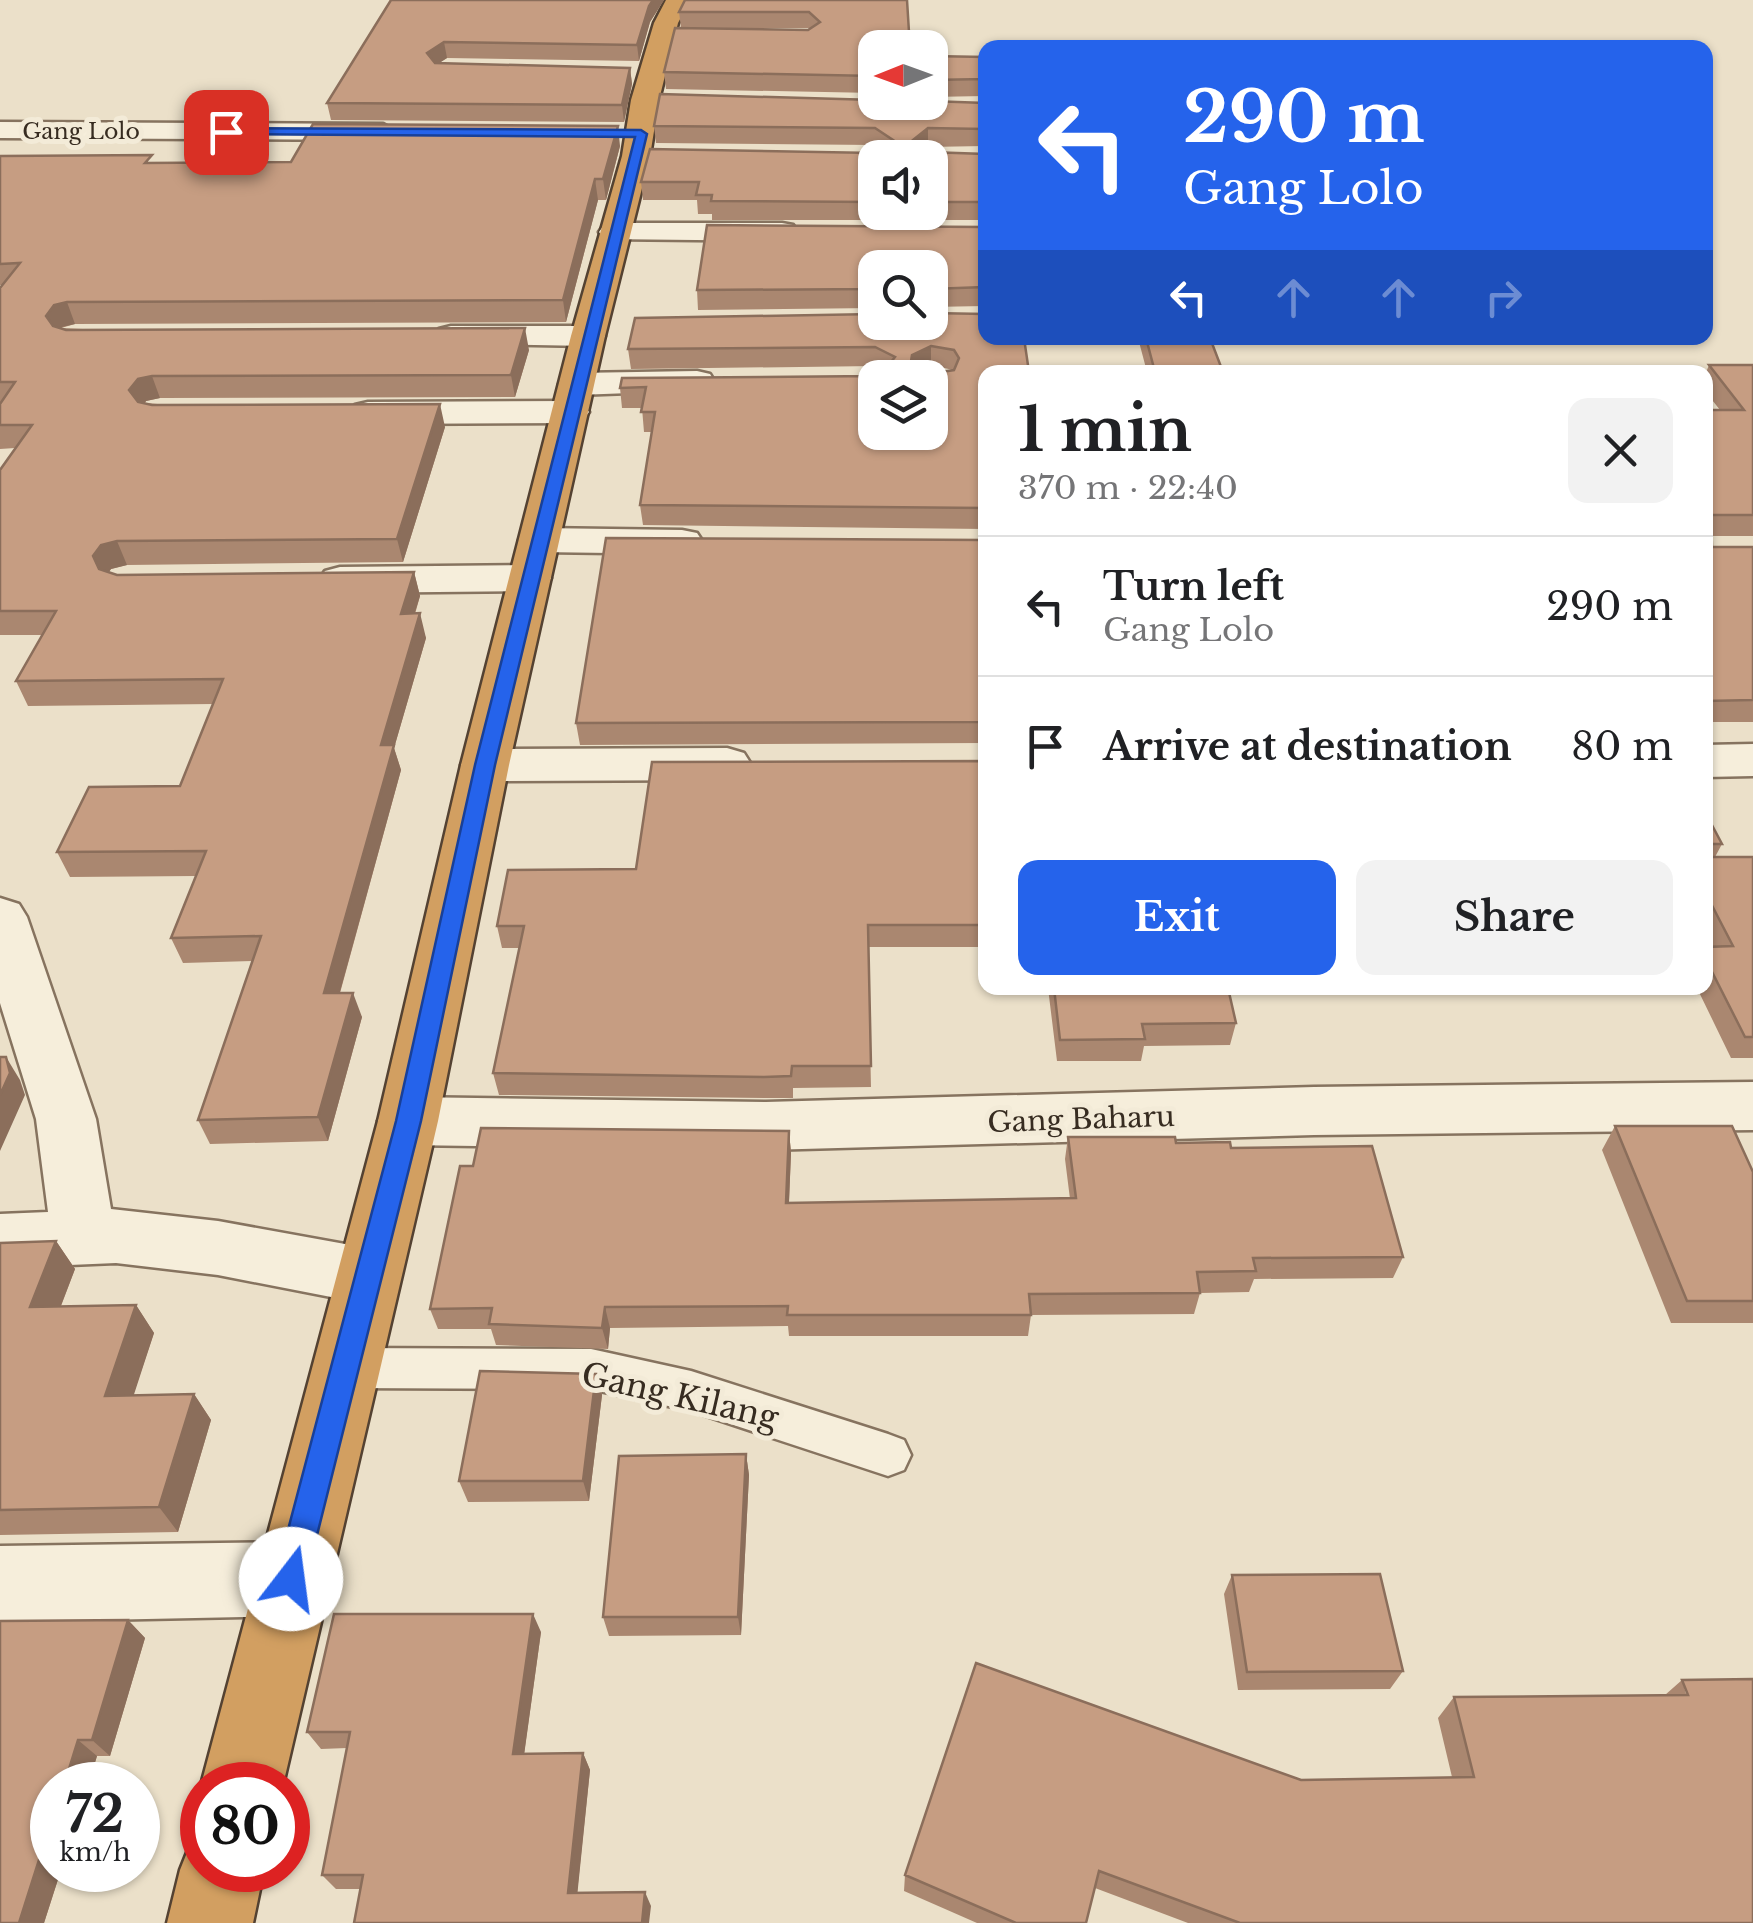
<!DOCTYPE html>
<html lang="en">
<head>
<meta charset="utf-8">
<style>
	body { margin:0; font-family:"Libre Baskerville",serif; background:#f2f2f2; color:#202124; height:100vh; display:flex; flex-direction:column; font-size:38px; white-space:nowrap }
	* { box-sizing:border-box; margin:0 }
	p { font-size:32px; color:#757577 }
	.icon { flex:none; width:55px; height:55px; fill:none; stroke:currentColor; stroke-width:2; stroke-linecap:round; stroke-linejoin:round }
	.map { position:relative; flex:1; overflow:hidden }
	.drawer { position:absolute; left:978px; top:365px; width:735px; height:630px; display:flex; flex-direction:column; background:#fff; border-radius:20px; box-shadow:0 2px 8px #0004 }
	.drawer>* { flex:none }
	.banner { position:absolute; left:978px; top:40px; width:735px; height:305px; border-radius:20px; box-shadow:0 2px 8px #0004; background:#2563eb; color:#fff; overflow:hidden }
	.needle { width:65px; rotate:269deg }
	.fabs { position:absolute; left:858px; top:30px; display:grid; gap:20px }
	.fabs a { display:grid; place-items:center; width:90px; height:90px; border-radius:20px; background:#fff; box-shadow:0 2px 8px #0004; font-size:50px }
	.speed { position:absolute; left:30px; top:1762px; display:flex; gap:20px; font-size:50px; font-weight:700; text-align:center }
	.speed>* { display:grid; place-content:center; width:130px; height:130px; border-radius:50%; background:#fff; box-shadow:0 2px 8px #0004; line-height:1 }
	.speed small { font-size:25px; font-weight:400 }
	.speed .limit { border:15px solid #d22; background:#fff; color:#111 }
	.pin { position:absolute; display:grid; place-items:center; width:85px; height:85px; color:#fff; margin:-42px; border-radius:20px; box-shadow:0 5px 15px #0006 }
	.me { position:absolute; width:110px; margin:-55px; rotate:15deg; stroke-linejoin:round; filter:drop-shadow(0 0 8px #0008) }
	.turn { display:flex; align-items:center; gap:35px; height:210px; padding:0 40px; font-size:45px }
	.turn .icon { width:130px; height:130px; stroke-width:2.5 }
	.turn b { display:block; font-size:70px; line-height:85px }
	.lanes { display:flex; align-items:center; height:95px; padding:0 40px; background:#0003; justify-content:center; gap:50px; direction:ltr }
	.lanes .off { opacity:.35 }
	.round { display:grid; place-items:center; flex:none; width:105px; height:105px; border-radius:20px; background:#f2f2f2 }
	.headline { display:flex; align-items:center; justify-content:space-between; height:170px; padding:0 40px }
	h1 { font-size:60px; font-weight:800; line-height:75px }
	.cta { display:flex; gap:20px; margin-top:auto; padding:20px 40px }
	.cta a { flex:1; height:115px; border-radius:20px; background:#2563eb; color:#fff; font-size:40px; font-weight:800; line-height:115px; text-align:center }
	.cta a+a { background:#f2f2f2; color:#202124 }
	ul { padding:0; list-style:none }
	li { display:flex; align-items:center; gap:30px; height:140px; padding:0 40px; border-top:2px solid #e0e0e0 }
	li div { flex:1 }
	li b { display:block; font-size:38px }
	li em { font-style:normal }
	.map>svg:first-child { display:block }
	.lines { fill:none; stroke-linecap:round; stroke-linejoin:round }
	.lane-casing { stroke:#86735f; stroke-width:5 }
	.street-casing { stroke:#86735f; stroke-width:5 }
	.highway-casing { stroke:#544232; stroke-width:5 }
	.lane { fill:#f6eedb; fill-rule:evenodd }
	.street { fill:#f6eedb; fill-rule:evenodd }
	.highway { fill:#d29f61; fill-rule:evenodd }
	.wall { fill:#aa8770; fill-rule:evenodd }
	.shaded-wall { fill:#8b6e5b }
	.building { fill:#c69d82; stroke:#8b6e5b; stroke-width:2.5; fill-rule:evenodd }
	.route { fill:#2563eb; stroke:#184099; stroke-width:2.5 }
	.labels { text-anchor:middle; stroke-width:10; stroke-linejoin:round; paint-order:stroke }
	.far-street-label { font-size:22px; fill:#372c21; stroke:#f3ebd8 }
	.street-label { font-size:28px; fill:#372c21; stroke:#f3ebd8 }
	.near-street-label { font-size:32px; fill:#372c21; stroke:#f3ebd8 }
</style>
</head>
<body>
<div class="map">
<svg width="1753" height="1923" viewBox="0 0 1753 1923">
	<rect width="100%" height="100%" fill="#ebe0c9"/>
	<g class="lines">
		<defs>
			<path id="lane" d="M 347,1348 L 591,1349 L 691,1371 L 888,1434 L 904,1440 L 911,1455 L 904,1470 L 888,1476 L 691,1411 L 591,1389 L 347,1388 L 332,1382 L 325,1368 L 332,1354 Z"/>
			<path id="street" d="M 0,122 L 383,124 L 397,132 L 383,140 L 0,138 Z
				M 615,223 L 782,223 L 793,225 L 798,232 L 793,239 L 782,241 L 604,239 L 599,232 L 604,225 Z
				M 451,326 L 588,326 L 600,329 L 605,336 L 600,343 L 588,346 L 439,343 L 434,336 L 439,329 Z
				M 697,371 L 710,374 L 715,382 L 710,390 L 577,395 L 564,392 L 559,384 L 564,376 L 577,373 Z
				M 570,401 L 583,404 L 589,412 L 583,420 L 570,423 L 368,424 L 355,421 L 349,413 L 355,405 L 368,402 Z
				M 540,528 L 682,530 L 697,533 L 703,542 L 697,551 L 682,554 L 540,552 L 525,549 L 519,540 L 525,531 Z
				M 530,565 L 545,569 L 551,578 L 545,587 L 530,591 L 340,593 L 325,589 L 319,580 L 325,571 L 340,567 Z
				M 1753,744 L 1753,776 L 1705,777 L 1705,745 Z
				M 727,748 L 744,753 L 751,764 L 744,775 L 727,780 L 485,781 L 468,776 L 461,765 L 468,754 L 485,749 Z
				M 0,898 L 19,904 L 27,917 L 96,1119 L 111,1209 L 218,1221 L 367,1248 L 390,1256 L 400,1276 L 390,1296 L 367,1304 L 218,1275 L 116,1263 L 0,1268 L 0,1214 L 48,1212 L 36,1119 L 0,1003 Z
				M 1753,1082 L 1753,1130 L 1314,1135 L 766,1150 L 408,1145 L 387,1138 L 378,1121 L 387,1104 L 408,1097 L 766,1102 L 1314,1087 Z
				M 291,1542 L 318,1553 L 329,1579 L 318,1605 L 291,1616 L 0,1622 L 0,1546 Z"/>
			<path id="highway" d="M 666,0 L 690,0 L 678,23 L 659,100 L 650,156 L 605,336 L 509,765 L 438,1121 L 283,1785 L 202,1785 L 202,1788 L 201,1785 L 378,1121 L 461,765 L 571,336 L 622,156 L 631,100 L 654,23 Z
				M 202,1836 L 202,1870 L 264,1870 L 253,1923 L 167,1923 L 180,1870 L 192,1840 Z"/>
		</defs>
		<use href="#lane" class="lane-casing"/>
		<use href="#street" class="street-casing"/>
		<use href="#highway" class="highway-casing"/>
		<use href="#lane" class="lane"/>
		<use href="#street" class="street"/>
		<use href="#highway" class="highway"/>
	</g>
	<path class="wall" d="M 391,0 L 664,0 L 650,22 L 639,61 L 447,58 L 439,63 L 630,68 L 632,84 L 624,122 L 331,120 L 327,103 Z
		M 907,0 L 875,48 L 875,93 L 666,89 L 664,72 L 681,28 L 679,12 ZM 699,28 L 809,28 L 810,29 L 808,30 Z
		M 930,56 L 985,57 L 985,96 L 930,97 Z
		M 985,103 L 985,146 L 927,147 L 928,152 L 985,154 L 985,220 L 712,220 L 712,214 L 698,214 L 697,200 L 643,200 L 641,182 L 875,153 L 878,147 L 875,145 L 656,143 L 654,126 ZM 875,158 L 930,158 L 930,212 L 875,212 Z
		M 620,146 L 606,200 L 598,200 L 566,322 L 75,324 L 61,328 L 529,350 L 515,397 L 160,398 L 146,401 L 145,403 L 445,427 L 403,562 L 127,565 L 111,569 L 109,572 L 117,575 L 414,572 L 420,596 L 415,614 L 426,638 L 394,748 L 401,770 L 340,993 L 362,1017 L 328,1141 L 210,1144 L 198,1120 L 252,961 L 183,963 L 171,938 L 196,876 L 70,877 L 57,852 L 180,786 L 213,704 L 28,706 L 16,681 L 42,635 L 0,635 L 0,470 L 15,448 L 0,449 L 0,288 L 3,285 L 0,285 L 0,156 L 154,163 L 291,162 Z
		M 985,227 L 985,306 L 930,307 L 930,268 L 875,268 L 875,308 L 698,310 L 697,290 Z
		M 930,322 L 985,372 L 985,529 L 643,525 L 640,505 L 652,432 L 644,432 L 642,408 L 622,408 L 620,388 L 875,376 L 877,368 L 875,366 L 631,369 L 628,349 ZM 931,365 L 953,370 L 928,374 L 927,367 Z
		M 1138,338 L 1210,338 L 1223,372 L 1147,372 Z
		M 1709,365 L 1753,365 L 1753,536 L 1712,536 L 1712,547 L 1753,547 L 1753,722 L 1705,722 L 1705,410 L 1720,410 L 1705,391 L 1705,375 Z
		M 985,540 L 985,743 L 580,745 L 576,723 Z
		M 985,761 L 985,947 L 868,947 L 871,1087 L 793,1088 L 793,1098 L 766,1098 L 499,1095 L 493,1073 L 519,948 L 502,948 L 497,926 L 636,869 Z
		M 1705,812 L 1722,844 L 1715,857 L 1753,857 L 1753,1058 L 1731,1058 L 1697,988 L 1705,988 L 1705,947 L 1710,947 L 1705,937 Z
		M 1048,988 L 1228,988 L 1236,1023 L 1230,1045 L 1144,1046 L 1141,1061 L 1057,1061 Z
		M 1615,1126 L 1753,1172 L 1753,1323 L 1671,1323 L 1602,1150 Z
		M 789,1131 L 791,1153 L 789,1203 L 1070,1199 L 1065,1159 L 1068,1137 L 1176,1143 L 1231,1148 L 1403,1257 L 1393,1278 L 1254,1279 L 1249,1292 L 1200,1293 L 1194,1314 L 1031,1315 L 1028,1336 L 789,1336 L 788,1326 L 610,1328 L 608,1349 L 496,1345 L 491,1329 L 438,1329 L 430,1309 L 473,1166 Z
		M 56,1241 L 75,1269 L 61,1306 L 136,1305 L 154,1333 L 133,1395 L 194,1394 L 211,1420 L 178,1532 L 0,1535 L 0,1243 Z
		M 596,1374 L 602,1395 L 589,1501 L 468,1502 L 459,1481 Z
		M 746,1454 L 749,1475 L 741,1635 L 609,1636 L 603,1617 Z
		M 1232,1575 L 1403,1671 L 1390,1689 L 1238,1690 L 1224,1594 Z
		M 128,1620 L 145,1638 L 110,1756 L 97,1756 L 88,1785 L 52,1785 L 52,1870 L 61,1870 L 44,1923 L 0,1923 L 0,1621 Z
		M 541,1632 L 524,1754 L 583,1753 L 590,1770 L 577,1893 L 651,1906 L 361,1889 L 336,1889 L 322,1875 L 347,1748 L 321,1749 L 307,1732 Z
		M 1682,1680 L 1753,1923 L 1188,1923 L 1095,1888 L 1086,1923 L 977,1923 L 904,1891 L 905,1875 L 1301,1780 L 1452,1777 L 1438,1718 L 1454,1697 L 1665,1695 Z"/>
	<path class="shaded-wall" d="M 653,0 L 664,0 L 650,22 L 639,61 L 637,45 L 649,6 Z
		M 444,42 L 447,58 L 430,69 L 427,53 Z
		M 630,68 L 632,84 L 624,122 L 622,105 Z
		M 618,126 L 620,146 L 606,200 L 603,179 Z
		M 928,128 L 928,146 L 912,157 L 913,140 Z
		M 595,179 L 598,200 L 566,322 L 563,300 Z
		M 67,302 L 75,324 L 62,327 L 54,338 L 46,316 L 54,305 Z
		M 525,328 L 529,350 L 515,397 L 511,375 Z
		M 931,346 L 931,365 L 912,375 L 912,355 Z
		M 152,376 L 160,398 L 146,401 L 137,413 L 129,390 L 138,379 Z
		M 440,404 L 445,427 L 403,562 L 397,539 Z
		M 117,541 L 127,565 L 111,569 L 103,580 L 93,556 L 101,545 Z
		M 414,572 L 420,596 L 407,638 L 401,614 Z
		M 420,613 L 426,638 L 394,748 L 401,770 L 333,1017 L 324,993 L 381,745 Z
		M 353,993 L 362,1017 L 328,1141 L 318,1117 Z
		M 6,1057 L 20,1080 L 25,1095 L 0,1151 L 0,1095 Z
		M 789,1131 L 791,1153 L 788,1224 L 786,1203 Z
		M 56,1241 L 75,1269 L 50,1334 L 30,1307 Z
		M 136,1305 L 154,1333 L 125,1422 L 105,1396 Z
		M 605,1307 L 610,1328 L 608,1349 L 602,1328 Z
		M 596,1374 L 602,1395 L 589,1501 L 583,1481 Z
		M 194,1394 L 211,1420 L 178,1532 L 159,1507 Z
		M 746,1454 L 749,1475 L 741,1635 L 738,1617 Z
		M 533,1614 L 541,1632 L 522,1770 L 513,1754 Z
		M 128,1620 L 145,1638 L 110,1756 L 92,1740 Z
		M 78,1740 L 97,1756 L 88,1785 L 64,1785 Z
		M 583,1753 L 590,1770 L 576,1907 L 568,1893 Z
		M 52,1819 L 52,1870 L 61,1870 L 44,1923 L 19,1923 Z
		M 645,1892 L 651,1906 L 649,1923 L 642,1923 Z"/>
	<path class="building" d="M 391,0 L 653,0 L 649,6 L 637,45 L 444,42 L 427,53 L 435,63 L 630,68 L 622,105 L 327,103 Z
		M 685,0 L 907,0 L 910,48 L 875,48 L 875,76 L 664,72 L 675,28 L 808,30 L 820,22 L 809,12 L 679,12 Z
		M 930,56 L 985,57 L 985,79 L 930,80 Z
		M 660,94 L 875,100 L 875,102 L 930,102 L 930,101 L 985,103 L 985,129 L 928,128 L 913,140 L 916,144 L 927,144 L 928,152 L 985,154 L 985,202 L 930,202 L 930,158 L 875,158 L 875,202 L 711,201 L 712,195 L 696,195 L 699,182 L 641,182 L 650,149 L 875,153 L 879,144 L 889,144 L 893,140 L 875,128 L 654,126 Z
		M 313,124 L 618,126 L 603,179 L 595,179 L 563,300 L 67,302 L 54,305 L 46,316 L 53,326 L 66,330 L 525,328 L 511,375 L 152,376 L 138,379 L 129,390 L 138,402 L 152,405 L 440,404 L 397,539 L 117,541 L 101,545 L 93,556 L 99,569 L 117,575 L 414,572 L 401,614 L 420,613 L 381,745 L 394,745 L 324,993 L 353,993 L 318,1117 L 198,1120 L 261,936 L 171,938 L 206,851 L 57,852 L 89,787 L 180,786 L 223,679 L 16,681 L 56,611 L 0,611 L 0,470 L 32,425 L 0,425 L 0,404 L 15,382 L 0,382 L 0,288 L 20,263 L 0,264 L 0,156 L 152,155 L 145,163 L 291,162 Z
		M 707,225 L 985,227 L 985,287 L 930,289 L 930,268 L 875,268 L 875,289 L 697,290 Z
		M 930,313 L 985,314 L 985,338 L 1024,338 L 1029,372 L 985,372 L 985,508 L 640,505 L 655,412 L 641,412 L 646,387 L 620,388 L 622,378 L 875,376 L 879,362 L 891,362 L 895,357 L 875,347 L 628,349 L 635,318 L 875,314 L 875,322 L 930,322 ZM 931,346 L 954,350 L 959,358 L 954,370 L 928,374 L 927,362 L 911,361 L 912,355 ZM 875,378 L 930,378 L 930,432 L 875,432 Z
		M 1146,338 L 1210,338 L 1223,372 L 1155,372 Z
		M 1709,365 L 1753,365 L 1753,515 L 1711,515 L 1712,547 L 1753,547 L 1753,700 L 1705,701 L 1705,410 L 1744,410 Z
		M 606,538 L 985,540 L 985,722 L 576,723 Z
		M 985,761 L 985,925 L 868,925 L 871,1066 L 792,1066 L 791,1076 L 764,1077 L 493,1073 L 524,926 L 497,926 L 508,870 L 636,869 L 652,762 Z
		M 1705,812 L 1722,844 L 1705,844 Z
		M 1705,857 L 1753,857 L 1753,1037 L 1745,1037 L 1705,958 L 1705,947 L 1733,946 L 1705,892 Z
		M 1054,988 L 1228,988 L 1236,1023 L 1142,1024 L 1145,1039 L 1060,1040 Z
		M 0,1057 L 6,1057 L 10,1073 L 0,1095 Z
		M 1615,1126 L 1732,1126 L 1753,1172 L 1753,1301 L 1687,1301 Z
		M 481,1128 L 789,1131 L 786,1203 L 1076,1198 L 1068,1137 L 1175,1137 L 1176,1143 L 1230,1142 L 1231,1148 L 1372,1146 L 1403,1257 L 1253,1258 L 1256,1271 L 1197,1272 L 1200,1293 L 1029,1294 L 1031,1315 L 787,1315 L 788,1306 L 605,1307 L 602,1328 L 489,1324 L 492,1308 L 430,1309 L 460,1166 L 473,1166 Z
		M 56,1241 L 30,1307 L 136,1305 L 105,1396 L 194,1394 L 159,1507 L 0,1510 L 0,1243 Z
		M 480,1371 L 596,1374 L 583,1481 L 459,1481 Z
		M 746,1454 L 738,1617 L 603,1617 L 619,1456 Z
		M 1380,1574 L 1403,1671 L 1247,1672 L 1232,1575 Z
		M 334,1614 L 533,1614 L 513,1754 L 583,1753 L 568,1893 L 645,1892 L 642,1923 L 354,1923 L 363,1875 L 322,1875 L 350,1732 L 307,1732 Z
		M 128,1620 L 92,1740 L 78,1740 L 64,1785 L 52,1785 L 52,1819 L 19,1923 L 0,1923 L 0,1621 Z
		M 976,1663 L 1301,1780 L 1474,1777 L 1454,1697 L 1688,1695 L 1682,1680 L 1753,1679 L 1753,1923 L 1240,1923 L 1099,1871 L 1086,1923 L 1016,1923 L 905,1875 Z"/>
	<path class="route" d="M 226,128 L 641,130 L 647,134 L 495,765 L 421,1121 L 306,1579 L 302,1590 L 291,1594 L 280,1590 L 275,1579 L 396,1121 L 475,765 L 635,137 L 222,134 Z"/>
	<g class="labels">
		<g class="far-street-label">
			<text x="81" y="139">Gang Lolo</text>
		</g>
		<g class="street-label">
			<text transform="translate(1081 1119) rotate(-2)" y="10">Gang Baharu</text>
		</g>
		<g class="near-street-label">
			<text transform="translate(680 1396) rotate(13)" y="11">Gang Kilang</text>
		</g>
	</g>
</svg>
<div class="fabs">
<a><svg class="needle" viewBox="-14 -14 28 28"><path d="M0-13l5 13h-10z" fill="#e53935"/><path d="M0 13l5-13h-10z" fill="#757577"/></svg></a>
<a><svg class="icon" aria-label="sound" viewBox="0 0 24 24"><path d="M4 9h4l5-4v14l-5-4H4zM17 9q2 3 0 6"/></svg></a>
<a><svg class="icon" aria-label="search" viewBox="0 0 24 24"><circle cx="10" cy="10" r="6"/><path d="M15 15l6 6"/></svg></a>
<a><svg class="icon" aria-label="layers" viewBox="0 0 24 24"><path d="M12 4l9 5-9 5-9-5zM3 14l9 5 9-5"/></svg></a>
</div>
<div class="speed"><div>72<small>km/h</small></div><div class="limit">80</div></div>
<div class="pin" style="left:226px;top:132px;background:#d93025"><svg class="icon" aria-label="arrive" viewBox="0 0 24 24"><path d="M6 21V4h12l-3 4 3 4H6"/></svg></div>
<svg class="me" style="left:291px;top:1579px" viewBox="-20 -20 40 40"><circle r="19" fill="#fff"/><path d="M0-13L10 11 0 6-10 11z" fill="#2563eb"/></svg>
<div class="banner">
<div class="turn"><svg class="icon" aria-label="left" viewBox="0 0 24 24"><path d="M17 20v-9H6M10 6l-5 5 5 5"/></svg><div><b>290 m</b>Gang Lolo</div></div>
<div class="lanes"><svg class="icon" aria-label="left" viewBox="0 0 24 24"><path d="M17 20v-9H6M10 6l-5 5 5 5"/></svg><svg class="icon off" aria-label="ahead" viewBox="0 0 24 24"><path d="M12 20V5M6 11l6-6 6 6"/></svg><svg class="icon off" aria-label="ahead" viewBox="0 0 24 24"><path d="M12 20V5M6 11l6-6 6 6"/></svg><svg class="icon off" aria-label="right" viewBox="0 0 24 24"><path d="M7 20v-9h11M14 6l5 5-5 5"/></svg></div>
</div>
<section class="drawer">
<div class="headline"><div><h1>1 min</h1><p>370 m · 22:40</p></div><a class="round"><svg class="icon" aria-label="close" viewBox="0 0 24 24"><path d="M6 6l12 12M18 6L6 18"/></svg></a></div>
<ul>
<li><svg class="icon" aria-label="left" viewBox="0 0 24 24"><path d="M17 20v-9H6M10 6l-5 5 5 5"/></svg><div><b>Turn left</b><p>Gang Lolo</p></div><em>290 m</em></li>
<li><svg class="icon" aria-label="arrive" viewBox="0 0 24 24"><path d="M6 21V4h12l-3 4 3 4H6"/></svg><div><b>Arrive at destination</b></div><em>80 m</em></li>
</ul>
<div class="cta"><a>Exit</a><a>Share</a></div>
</section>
</div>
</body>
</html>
